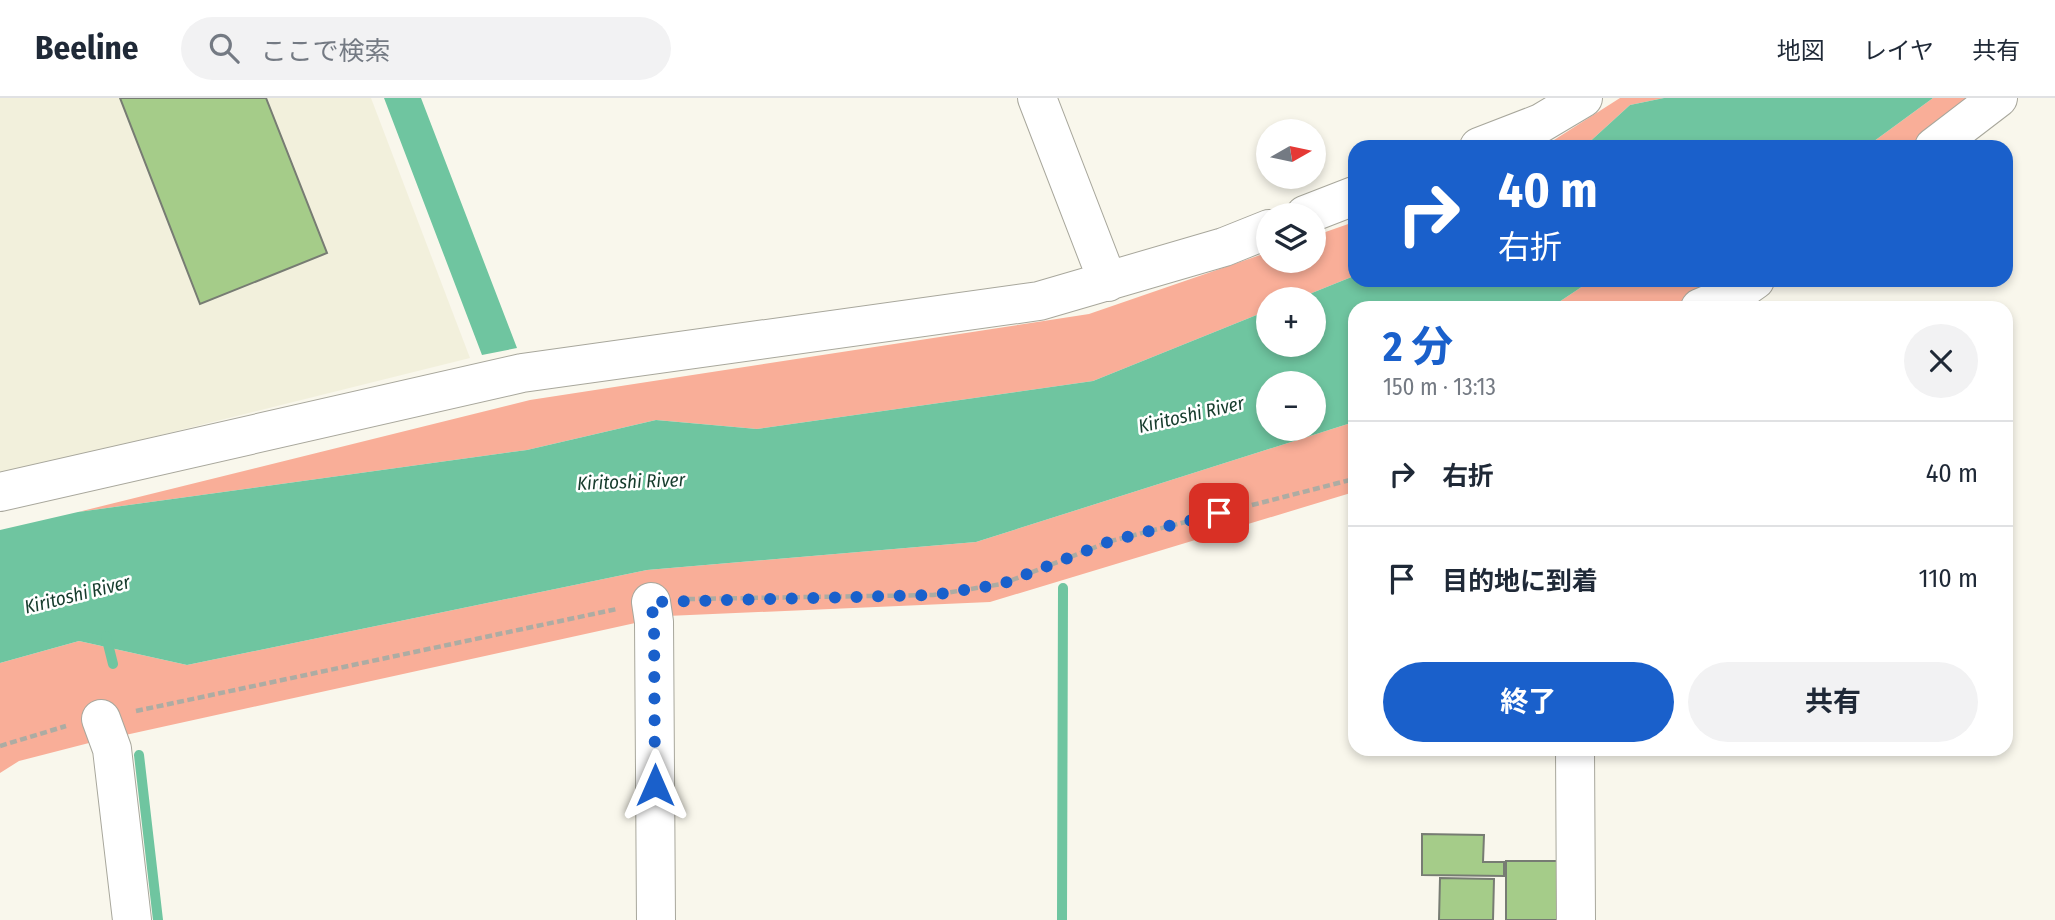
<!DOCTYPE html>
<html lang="ja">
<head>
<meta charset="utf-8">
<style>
	body { margin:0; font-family:"Fira Sans Condensed","Noto Sans JP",sans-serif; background:#f2f2f3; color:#1f2937; height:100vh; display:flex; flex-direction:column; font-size:26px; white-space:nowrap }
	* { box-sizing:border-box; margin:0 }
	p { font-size:23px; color:#747a83 }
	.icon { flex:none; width:38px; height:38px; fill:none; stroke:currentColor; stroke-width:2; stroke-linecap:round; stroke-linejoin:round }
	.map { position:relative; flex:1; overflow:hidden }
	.sheet { position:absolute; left:1348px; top:203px; width:665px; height:455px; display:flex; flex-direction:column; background:#fff; border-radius:21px; box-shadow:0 4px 10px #0003 }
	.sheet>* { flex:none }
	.hud { position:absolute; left:1348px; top:42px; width:665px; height:147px; border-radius:21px; box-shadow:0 4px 10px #0003; background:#1a60cb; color:#fff; overflow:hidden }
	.needle { width:46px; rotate:81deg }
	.controls { position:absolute; left:1256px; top:21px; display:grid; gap:14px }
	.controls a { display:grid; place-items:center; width:70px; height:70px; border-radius:50%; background:#fff; box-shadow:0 4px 10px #0003; font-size:35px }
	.pin { position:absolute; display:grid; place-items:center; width:60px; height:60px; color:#fff; margin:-30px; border-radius:14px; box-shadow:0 4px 10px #0006 }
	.me { position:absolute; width:77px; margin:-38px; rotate:0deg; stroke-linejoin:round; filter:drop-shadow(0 0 5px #0008) }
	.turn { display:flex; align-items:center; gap:24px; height:147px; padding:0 35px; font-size:32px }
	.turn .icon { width:91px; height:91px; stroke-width:2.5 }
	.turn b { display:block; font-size:49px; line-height:60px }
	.round { display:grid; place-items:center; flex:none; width:74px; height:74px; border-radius:37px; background:#f2f2f3 }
	.summary { display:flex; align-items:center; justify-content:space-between; height:119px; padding:0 35px }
	h1 { font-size:42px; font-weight:700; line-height:52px; color:#1a60cb }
	.cta { display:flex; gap:14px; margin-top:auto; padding:14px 35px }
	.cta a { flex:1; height:80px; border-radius:42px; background:#1a60cb; color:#fff; font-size:28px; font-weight:700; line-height:80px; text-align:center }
	.cta a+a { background:#f2f2f3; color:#1f2937 }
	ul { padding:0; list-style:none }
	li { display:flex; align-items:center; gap:21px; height:105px; padding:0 35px; border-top:2px solid #e0e1e3 }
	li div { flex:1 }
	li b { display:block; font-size:26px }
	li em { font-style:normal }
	header { display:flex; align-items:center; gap:42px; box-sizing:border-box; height:98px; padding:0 35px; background:#fff; border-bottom:2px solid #e0e1e3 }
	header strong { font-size:33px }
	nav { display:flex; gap:38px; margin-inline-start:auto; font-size:24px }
	.search { width:490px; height:63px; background:#f2f2f3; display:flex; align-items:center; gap:18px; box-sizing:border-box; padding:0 24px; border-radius:38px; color:#747a83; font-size:26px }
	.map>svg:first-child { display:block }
	.built { fill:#f2f0dc }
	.green { fill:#f9ae98 }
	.water { fill:#6fc5a0; fill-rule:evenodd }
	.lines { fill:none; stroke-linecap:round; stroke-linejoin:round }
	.stream { stroke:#6fc5a0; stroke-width:10 }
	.building { fill:#a5cc89; stroke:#777c73; stroke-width:2 }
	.minor-casing { stroke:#a8a79c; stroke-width:40 }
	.path { stroke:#adaca3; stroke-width:4.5; stroke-dasharray:7 3.5; stroke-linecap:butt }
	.minor { stroke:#fff; stroke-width:38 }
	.route { stroke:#1a60cb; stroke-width:12; stroke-dasharray:0 21.6 }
	.labels { text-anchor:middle; stroke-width:5; stroke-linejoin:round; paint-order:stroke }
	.water-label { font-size:19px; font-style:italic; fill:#163c2d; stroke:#fff }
</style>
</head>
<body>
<header>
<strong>Beeline</strong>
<div class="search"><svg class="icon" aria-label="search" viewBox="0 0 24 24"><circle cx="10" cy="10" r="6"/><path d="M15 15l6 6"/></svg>ここで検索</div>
<nav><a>地図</a><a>レイヤ</a><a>共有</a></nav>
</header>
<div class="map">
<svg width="2055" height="822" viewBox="0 0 2055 822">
	<rect width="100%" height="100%" fill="#f9f7ec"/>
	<path class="built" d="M 0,0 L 371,0 L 470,260 L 0,377 Z"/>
	<path class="green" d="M 1620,0 L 1664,0 L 1630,7 L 1584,49 L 1543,49 Z
		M 1933,0 L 1971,0 L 1907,49 L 1866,49 Z
		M 1354,124 L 1354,178 L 1297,201 L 1269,201 L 1269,212 L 1093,283 L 757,331 L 656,322 L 527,352 L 78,414 L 530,302 L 1089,216 L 1269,154 L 1269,163 L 1314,163 L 1314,138 Z
		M 1592,182 L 1733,182 L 1666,210 L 1550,210 Z
		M 1354,324 L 1354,394 L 990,504 L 667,518 L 89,645 L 19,663 L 0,675 L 0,565 L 79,543 L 187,567 L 647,472 L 976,444 Z"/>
	<path class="water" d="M 384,0 L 421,0 L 517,250 L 482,257 Z
		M 1664,0 L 1933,0 L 1866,49 L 1584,49 L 1630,7 Z
		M 1354,178 L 1354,182 L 1592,182 L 1550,210 L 1354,210 L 1354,324 L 976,444 L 647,472 L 187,567 L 79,543 L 0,565 L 0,432 L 78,414 L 527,352 L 656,322 L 757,331 L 1093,283 L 1269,212 L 1269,247 L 1314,247 L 1314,201 L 1297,201 ZM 1269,285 L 1314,285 L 1314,331 L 1269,331 Z"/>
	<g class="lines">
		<path class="stream" d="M 106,538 L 113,566
			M 139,657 L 158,822
			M 1062,822 L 1063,490"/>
	</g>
	<path class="building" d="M 120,0 L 266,0 L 327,155 L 200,206 Z
		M 1422,736 L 1484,737 L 1483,764 L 1504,764 L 1504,778 L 1422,777 Z
		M 1506,763 L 1558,763 L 1558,822 L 1506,822 Z
		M 1440,780 L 1494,781 L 1493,822 L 1439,822 Z"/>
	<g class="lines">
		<defs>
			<path id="minor" d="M 1037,0 L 1108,184
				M 1479,49 L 1541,25 L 1583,0
				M 1934,49 L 1998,0
				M 1305,117 L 1354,98
				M 1700,210 L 1738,194 L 1755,182
				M 0,394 L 522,275 L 1039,203 L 1224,149 L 1269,131
				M 651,504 L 654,524 L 656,822
				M 101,621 L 112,651 L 132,822
				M 1575,651 L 1576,822"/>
		</defs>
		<use href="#minor" class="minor-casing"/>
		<path class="path" d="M 688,501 L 933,497 L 1002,486 L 1111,443 L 1354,381
			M 136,613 L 617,511
			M 0,648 L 66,628"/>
		<use href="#minor" class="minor"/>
	</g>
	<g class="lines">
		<path class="route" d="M 655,687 L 654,524 L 651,504 L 933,497 L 1002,486 L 1111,443 L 1219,415"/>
	</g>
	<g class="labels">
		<g class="water-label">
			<text transform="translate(1191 316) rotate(-13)" y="7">Kiritoshi River</text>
			<text transform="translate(631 383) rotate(-2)" y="7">Kiritoshi River</text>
			<text transform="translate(77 496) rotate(-14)" y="7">Kiritoshi River</text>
		</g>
	</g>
</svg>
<div class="controls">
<a><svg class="needle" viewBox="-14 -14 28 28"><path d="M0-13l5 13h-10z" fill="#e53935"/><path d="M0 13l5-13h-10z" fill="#747a83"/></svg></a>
<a><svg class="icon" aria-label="layers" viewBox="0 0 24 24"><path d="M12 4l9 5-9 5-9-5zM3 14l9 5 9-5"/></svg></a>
<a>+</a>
<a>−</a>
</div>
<div class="pin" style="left:1219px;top:415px;background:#d93025"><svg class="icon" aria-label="arrive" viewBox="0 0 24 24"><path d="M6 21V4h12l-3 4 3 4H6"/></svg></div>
<svg class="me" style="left:655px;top:687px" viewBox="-20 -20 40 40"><path d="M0-17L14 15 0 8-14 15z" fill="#1a60cb" stroke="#fff" stroke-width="4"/></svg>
<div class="hud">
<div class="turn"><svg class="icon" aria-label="right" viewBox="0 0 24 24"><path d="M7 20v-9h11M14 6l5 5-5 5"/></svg><div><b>40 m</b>右折</div></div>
</div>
<section class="sheet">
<div class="summary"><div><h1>2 分</h1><p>150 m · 13:13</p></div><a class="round"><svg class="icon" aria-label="close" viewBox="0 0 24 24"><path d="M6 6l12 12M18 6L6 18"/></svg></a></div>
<ul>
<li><svg class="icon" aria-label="right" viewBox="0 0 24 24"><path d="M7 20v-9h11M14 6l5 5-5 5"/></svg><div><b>右折</b></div><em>40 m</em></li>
<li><svg class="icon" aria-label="arrive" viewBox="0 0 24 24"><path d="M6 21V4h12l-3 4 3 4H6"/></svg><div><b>目的地に到着</b></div><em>110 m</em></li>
</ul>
<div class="cta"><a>終了</a><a>共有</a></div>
</section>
</div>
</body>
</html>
